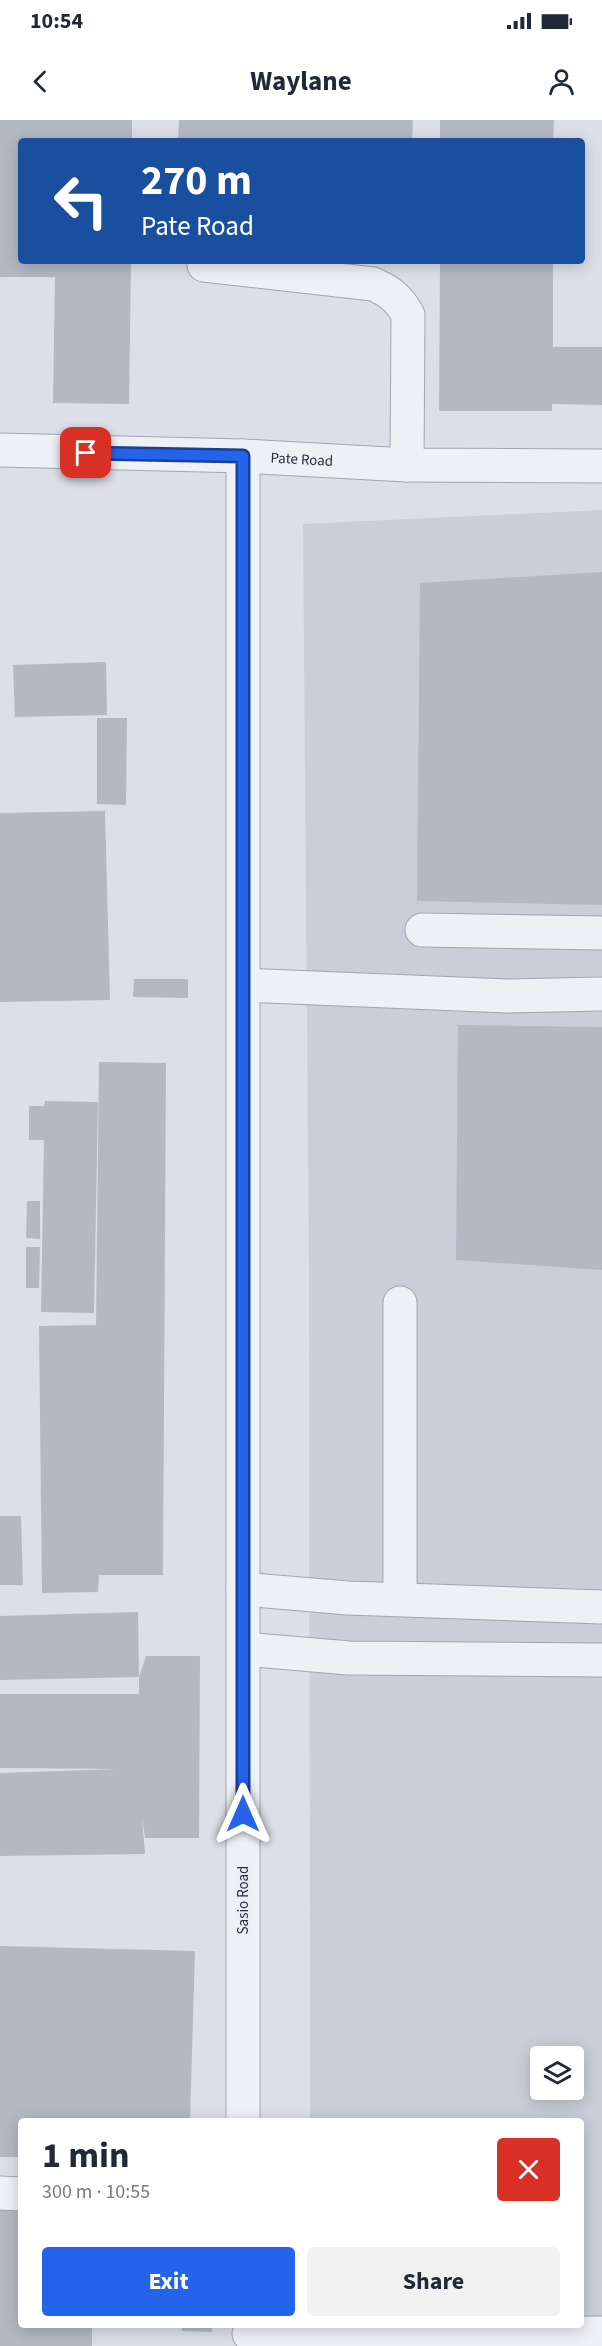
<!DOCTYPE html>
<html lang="en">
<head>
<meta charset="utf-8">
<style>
	body { margin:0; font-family:"Source Sans 3",sans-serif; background:#f2f2f3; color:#1f2937; height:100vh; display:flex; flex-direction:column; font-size:22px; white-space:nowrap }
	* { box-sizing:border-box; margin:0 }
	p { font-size:20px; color:#747a83 }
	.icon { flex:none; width:33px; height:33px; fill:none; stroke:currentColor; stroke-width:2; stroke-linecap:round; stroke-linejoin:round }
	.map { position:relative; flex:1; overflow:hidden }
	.drawer { position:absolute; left:18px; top:1998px; width:566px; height:210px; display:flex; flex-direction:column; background:#fff; border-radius:6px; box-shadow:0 3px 15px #0003 }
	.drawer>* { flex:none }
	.hud { position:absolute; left:18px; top:18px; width:567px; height:126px; border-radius:6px; box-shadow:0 3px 15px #0003; background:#1a4fa0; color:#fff; overflow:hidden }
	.buttons { position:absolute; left:530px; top:1926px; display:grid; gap:12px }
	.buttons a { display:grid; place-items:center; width:54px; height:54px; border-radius:6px; background:#fff; box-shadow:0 3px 15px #0003; font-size:30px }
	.pin { position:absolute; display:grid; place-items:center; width:51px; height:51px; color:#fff; margin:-26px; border-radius:12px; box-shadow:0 3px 9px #0006 }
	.me { position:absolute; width:66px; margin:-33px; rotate:0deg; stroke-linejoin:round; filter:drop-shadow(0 0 4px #0008) }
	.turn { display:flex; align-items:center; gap:21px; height:126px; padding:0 24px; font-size:27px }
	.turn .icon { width:78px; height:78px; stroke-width:2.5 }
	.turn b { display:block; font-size:42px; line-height:51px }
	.round { display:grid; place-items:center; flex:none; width:63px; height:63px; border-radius:6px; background:#f2f2f3 }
	.summary { display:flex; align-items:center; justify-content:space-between; height:102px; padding:0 24px }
	h1 { font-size:36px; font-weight:700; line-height:45px }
	.button { display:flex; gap:12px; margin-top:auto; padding:12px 24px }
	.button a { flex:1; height:69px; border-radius:6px; background:#2563eb; color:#fff; font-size:24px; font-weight:700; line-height:69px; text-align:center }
	.button a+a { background:#f2f2f3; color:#1f2937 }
	.status { display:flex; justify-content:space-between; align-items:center; height:42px; padding:0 30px; background:#fff; direction:ltr }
	.status svg { height:16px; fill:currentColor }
	header { display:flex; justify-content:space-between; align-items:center; height:78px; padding:0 24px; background:#fff; font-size:27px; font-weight:700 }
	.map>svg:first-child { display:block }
	.built { fill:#caced9; fill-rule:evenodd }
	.building { fill:#b3b8c3 }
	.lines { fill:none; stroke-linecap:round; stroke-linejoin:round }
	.minor-casing { stroke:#a1a6b1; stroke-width:35 }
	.minor { stroke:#eef0f5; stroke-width:33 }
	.route-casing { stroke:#184099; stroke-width:15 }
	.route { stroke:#2563eb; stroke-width:10 }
	.labels { text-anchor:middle; stroke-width:4.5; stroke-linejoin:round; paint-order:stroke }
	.street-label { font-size:15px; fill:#252c3d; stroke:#ebeef4 }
</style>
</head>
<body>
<div class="status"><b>10:54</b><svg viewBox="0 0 49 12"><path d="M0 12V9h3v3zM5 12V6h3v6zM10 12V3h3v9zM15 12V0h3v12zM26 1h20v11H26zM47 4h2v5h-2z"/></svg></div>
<header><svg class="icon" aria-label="back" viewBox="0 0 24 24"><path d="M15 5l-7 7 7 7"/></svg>Waylane<svg class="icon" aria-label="person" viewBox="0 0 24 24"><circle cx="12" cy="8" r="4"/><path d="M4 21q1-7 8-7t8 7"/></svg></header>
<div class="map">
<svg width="602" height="2226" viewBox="0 0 602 2226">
	<rect width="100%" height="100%" fill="#dcdfe7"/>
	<path class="built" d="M 602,390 L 602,2226 L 580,2205 L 580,2001 L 310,2001 L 309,1147 L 303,404 ZM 540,1936 L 573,1936 L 573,1970 L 540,1970 Z"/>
	<path class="building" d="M 0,0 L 132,0 L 132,21 L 21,21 L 21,141 L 131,141 L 129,284 L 53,283 L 55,157 L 0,157 Z
		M 179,0 L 413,0 L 412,21 L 178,21 Z
		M 440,0 L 554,0 L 553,21 L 440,21 Z
		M 440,141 L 553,141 L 553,227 L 602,227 L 602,285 L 552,284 L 552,291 L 439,291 Z
		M 602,452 L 602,785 L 417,781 L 420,463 Z
		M 106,542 L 107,595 L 15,597 L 13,545 Z
		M 97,598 L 127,598 L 126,685 L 97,684 Z
		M 105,691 L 110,880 L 0,882 L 0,693 Z
		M 134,859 L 188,859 L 188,878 L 133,877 Z
		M 458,905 L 602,907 L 602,1150 L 456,1140 Z
		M 99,942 L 166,943 L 163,1455 L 99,1455 L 98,1472 L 42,1473 L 39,1206 L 96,1205 Z
		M 45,981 L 98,982 L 94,1193 L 41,1192 L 44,1020 L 29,1020 L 29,986 L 44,986 Z
		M 27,1081 L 40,1081 L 40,1119 L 26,1118 Z
		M 26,1127 L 40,1127 L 39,1168 L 26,1168 Z
		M 0,1396 L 21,1396 L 23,1465 L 0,1465 Z
		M 138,1492 L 139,1557 L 0,1560 L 0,1496 Z
		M 146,1536 L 200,1536 L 199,1718 L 145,1718 L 142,1696 L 145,1734 L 0,1736 L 0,1653 L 117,1649 L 0,1648 L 0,1574 L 139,1574 L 139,1557 Z
		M 0,1826 L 195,1831 L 190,2001 L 21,2001 L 21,2037 L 0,2037 Z
		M 0,2077 L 21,2077 L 21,2205 L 92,2205 L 92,2226 L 0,2226 Z
		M 182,2205 L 212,2205 L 212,2212 L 182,2211 Z"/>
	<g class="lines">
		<defs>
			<g id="minor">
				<path d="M 204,145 L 373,164 C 389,171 399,178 408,195 L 407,345"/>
				<path id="s1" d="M 0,330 L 243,336 L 407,345 L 602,346"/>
				<path d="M 243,336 L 243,2001"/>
				<path d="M 422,810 L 602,813"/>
				<path d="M 244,865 L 507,876 L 602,874"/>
				<path d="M 243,1469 L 348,1478 L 602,1487"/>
				<path d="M 400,1479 L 400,1183"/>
				<path d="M 244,1529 L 349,1538 L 602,1540"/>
				<path d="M 0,2073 L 21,2074"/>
				<path d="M 249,2214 L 602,2213"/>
			</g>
		</defs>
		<use href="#minor" class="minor-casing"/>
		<use href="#minor" class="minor"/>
	</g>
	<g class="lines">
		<defs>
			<path id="route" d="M 86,333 L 243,336 L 243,1694"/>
		</defs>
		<use href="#route" class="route-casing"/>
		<use href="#route" class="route"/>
	</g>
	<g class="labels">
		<g class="street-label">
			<text dy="5" stroke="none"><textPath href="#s1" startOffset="302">Pate Road</textPath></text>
			<text transform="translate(243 1780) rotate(-90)" y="5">Sasio Road</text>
		</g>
	</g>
</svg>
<div class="buttons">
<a><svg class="icon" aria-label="layers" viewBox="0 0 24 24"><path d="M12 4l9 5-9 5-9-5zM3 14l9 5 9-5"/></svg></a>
</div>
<div class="pin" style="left:86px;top:333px;background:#d93025"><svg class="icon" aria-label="arrive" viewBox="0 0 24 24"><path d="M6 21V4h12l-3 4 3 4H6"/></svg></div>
<svg class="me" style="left:243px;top:1694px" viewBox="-20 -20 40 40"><path d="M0-17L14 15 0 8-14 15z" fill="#2563eb" stroke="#fff" stroke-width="4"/></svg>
<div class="hud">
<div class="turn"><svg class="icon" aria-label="left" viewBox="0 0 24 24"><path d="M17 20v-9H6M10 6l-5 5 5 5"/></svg><div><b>270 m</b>Pate Road</div></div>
</div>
<section class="drawer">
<div class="summary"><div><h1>1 min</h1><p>300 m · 10:55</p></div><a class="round" style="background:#d93025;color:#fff"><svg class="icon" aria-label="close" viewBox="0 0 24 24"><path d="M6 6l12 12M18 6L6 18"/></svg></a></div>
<div class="button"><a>Exit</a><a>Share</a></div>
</section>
</div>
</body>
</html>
